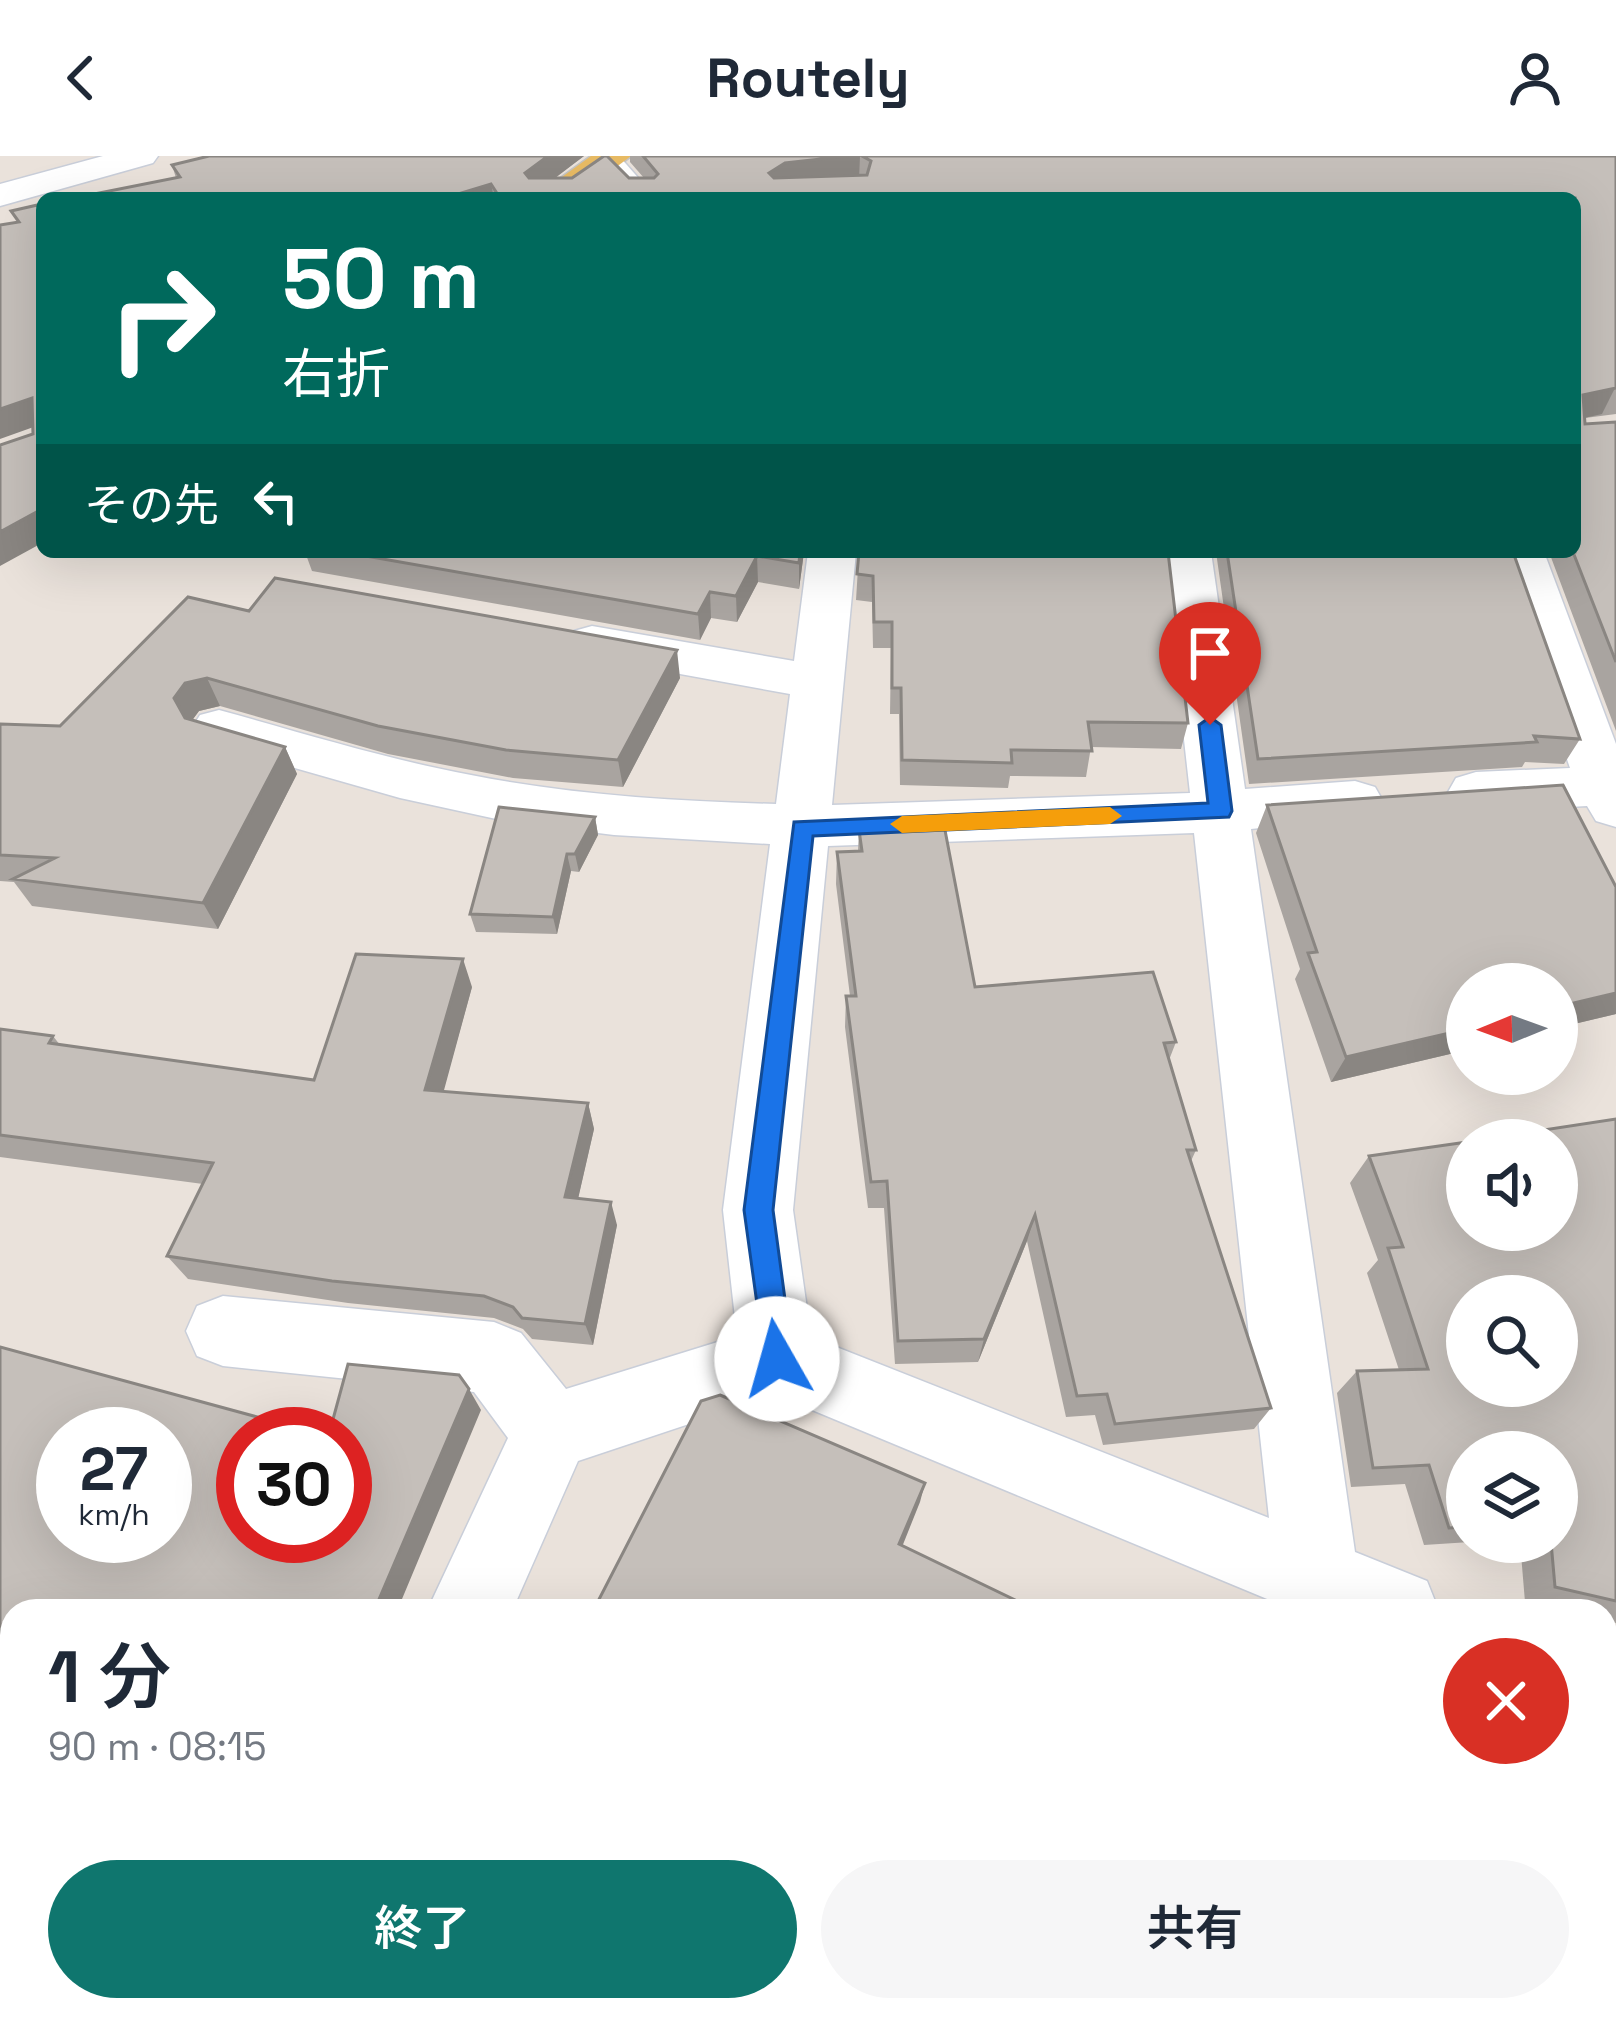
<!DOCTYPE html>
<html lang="ja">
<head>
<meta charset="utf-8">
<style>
	body { margin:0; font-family:"Space Grotesk","Noto Sans JP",sans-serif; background:#f6f6f7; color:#1f2937; height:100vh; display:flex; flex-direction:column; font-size:45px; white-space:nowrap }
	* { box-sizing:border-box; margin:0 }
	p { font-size:39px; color:#747a83 }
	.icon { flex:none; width:66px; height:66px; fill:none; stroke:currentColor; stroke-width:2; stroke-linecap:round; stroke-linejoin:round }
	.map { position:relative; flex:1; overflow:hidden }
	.panel { position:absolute; left:0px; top:1443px; width:1617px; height:423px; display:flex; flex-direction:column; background:#fff; border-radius:36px 36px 0 0; box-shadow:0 12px 48px #0002 }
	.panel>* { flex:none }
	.guide { position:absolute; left:36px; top:36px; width:1545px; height:366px; border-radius:18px; box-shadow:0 12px 48px #0002; background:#00695c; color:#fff; overflow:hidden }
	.needle { width:78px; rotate:269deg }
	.buttons { position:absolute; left:1446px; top:807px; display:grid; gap:24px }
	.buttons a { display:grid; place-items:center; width:132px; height:132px; border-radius:50%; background:#fff; box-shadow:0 12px 48px #0002; font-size:60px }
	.speed { position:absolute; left:36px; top:1251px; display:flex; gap:24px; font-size:60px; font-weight:700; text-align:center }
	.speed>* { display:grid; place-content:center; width:156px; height:156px; border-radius:50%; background:#fff; box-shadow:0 12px 48px #0002; line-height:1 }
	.speed small { font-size:30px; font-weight:400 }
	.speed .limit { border:18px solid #d22; background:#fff; color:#111 }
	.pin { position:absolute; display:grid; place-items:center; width:102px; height:102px; color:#fff; margin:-123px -51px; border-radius:50% 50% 50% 0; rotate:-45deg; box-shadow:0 0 12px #0007 }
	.pin .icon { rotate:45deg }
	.me { position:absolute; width:132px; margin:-66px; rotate:353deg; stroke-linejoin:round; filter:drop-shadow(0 0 9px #0008) }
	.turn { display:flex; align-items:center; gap:42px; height:252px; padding:0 48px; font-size:54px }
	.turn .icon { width:156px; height:156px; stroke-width:2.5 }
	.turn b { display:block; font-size:84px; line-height:102px }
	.then { display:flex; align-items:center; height:114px; padding:0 48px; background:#0003; gap:24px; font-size:45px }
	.round { display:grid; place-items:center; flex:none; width:126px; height:126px; border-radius:63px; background:#f6f6f7 }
	.headline { display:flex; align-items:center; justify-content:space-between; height:204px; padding:0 48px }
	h1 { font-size:72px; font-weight:600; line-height:90px }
	.button { display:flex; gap:24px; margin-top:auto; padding:24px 48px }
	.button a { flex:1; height:138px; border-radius:72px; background:#0f766e; color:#fff; font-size:48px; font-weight:600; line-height:138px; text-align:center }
	.button a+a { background:#f6f6f7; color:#1f2937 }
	header { display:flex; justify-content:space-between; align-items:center; height:156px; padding:0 48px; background:#fff; font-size:54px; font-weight:600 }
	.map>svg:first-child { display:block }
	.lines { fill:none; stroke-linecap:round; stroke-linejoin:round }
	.lane-casing { stroke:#c9ced9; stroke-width:3 }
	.street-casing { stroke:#c9ced9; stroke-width:3 }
	.primary-casing { stroke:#c3c3c3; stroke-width:3 }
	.path { stroke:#c3c3c3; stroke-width:10; stroke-dasharray:12 8; stroke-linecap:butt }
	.lane { fill:#fff; fill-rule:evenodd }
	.street { fill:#fff; fill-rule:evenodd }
	.primary { fill:#e7ba63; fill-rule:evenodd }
	.wall { fill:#a9a4a0 }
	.shaded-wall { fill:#8a8682 }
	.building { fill:#c5bfba; stroke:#8a8682; stroke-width:3; fill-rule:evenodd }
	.route { fill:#1a73e8; stroke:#114b97; stroke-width:3 }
	.slow { fill:#f59e0b }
</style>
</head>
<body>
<header><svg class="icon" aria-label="back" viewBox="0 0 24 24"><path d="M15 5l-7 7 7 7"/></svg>Routely<svg class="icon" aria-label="person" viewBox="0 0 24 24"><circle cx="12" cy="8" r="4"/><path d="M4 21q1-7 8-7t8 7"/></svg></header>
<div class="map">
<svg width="1616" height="1864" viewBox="0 0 1616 1864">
	<rect width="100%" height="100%" fill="#eae2db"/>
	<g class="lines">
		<defs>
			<path id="lane" d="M 601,0 L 619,0 L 656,42 L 631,42 L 602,9 Z"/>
			<path id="street" d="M 103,0 L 158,0 L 153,7 L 0,50 L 0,28 Z
				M 808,396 L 856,396 L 832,649 L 1190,637 L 1163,396 L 1211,396 L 1245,633 L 1355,625 L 1375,631 L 1383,645 L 1375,659 L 1251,673 L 1355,1396 L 1427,1425 L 1439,1455 L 1296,1455 L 776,1239 L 578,1305 L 512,1455 L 427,1455 L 508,1282 L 474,1236 L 223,1210 L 197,1200 L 186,1175 L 197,1150 L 223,1140 L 494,1166 L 521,1177 L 566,1233 L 737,1180 L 723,1054 L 770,688 L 614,679 L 510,666 L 400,642 L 200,585 L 192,572 L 200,559 L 219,554 C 303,577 385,603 471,619 C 571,639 674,645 776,648 L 790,538 L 592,502 L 574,497 L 567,486 L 574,475 L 592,470 L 794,505 ZM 1194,677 L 1269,1362 L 811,1181 L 793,1054 L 828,690 Z
				M 1496,396 L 1544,396 L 1616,588 L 1616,671 L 1596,665 L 1587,650 L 1476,656 L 1456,650 L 1448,636 L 1456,622 L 1476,616 L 1570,612 Z
				M 1605,1503 L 1616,1507 L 1616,1595 L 1605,1591 Z"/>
			<path id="primary" d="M 591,0 L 631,0 L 575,42 L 533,42 Z"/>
		</defs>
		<use href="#lane" class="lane-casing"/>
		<use href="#street" class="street-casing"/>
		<use href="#primary" class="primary-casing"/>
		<path class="path" d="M 752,1864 L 757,1854"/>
		<use href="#lane" class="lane"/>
		<use href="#street" class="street"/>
		<use href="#primary" class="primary"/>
	</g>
	<path class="wall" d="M 209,0 L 584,0 L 554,22 L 644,22 L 630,6 L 630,0 L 1616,0 L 1616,258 L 1585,262 L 1585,268 L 1616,266 L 1616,575 L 1549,396 L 1575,396 L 1575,42 L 74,42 L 176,22 L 172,9 Z
		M 305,396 L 804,396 L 799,433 L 758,426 L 737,466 L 711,462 L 700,484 L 312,415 Z
		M 859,396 L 1188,567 L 1181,593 L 1091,591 L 1086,621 L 1010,620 L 1008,632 L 900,629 L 899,558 L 890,558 L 891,492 L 873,492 L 872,446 L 856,444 Z
		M 1216,396 L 1513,396 L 1580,583 L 1564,608 L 1525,606 L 1522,611 L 1249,628 Z
		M 249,455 L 680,522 L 623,631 L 513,622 L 388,598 L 220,550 L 199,555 L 192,564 L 285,591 L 297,618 L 218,773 L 32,750 L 14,726 L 0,725 L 0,568 L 60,570 Z
		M 1267,649 L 1616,731 L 1616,858 L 1557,872 L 1467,828 L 1467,894 L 1331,926 L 1295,823 L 1300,813 L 1256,677 Z
		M 595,661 L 598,679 L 579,716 L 571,715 L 557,778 L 476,776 L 470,758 Z
		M 859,674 L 975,831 L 1176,886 L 1169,904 L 1196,994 L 1191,1005 L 1271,1252 L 1254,1273 L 1103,1289 L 1095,1259 L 1066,1261 L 1027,1085 L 978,1206 L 895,1208 L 884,1052 L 868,1052 L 845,871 L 846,840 L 850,840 L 836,728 L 837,696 L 858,695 Z
		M 472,831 L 443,935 L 588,947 L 594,973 L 578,1042 L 617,1069 L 593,1189 L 532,1183 L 523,1173 L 494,1162 L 348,1147 L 188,1123 L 167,1100 L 203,1028 L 0,1001 L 0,873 L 53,880 L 60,889 L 314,924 Z
		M 1616,963 L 1616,1467 L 1605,1464 L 1605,1455 L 1563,1455 L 1525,1446 L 1520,1386 L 1557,1386 L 1557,1296 L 1467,1296 L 1467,1386 L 1470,1386 L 1424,1389 L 1405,1328 L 1351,1331 L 1337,1237 L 1357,1215 L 1399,1214 L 1367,1117 L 1378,1104 L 1350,1027 L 1369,1000 Z
		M 923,1854 L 1587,1854 L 1587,1864 L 920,1864 Z"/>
	<path class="shaded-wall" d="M 548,0 L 584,0 L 529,42 L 525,17 Z
		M 848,0 L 860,0 L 859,23 L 770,41 L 769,17 L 785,7 Z
		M 491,28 L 494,42 L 445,42 Z
		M 1615,232 L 1602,258 L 1575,264 L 1583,239 Z
		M 32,242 L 42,268 L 0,283 L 0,253 Z
		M 42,353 L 42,387 L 0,410 L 0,376 Z
		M 800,396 L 804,396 L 799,433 L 799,407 Z
		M 757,400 L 758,426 L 737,466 L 736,440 Z
		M 710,436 L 711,462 L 700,484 L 698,458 Z
		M 677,494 L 680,522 L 623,631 L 618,604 Z
		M 207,522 L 220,550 L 199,555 L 188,570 L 174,542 L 185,527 Z
		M 285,591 L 297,618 L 218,773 L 203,747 Z
		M 595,661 L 598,679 L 579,716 L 575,698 Z
		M 567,698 L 571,715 L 557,778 L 553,761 Z
		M 463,803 L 472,831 L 437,960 L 425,934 Z
		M 1616,837 L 1616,858 L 1557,872 L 1557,851 Z
		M 1467,873 L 1467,894 L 1331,926 L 1346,901 Z
		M 588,947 L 594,973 L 573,1065 L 565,1041 Z
		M 611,1046 L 617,1069 L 593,1189 L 585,1168 Z
		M 1035,1059 L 1027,1085 L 978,1206 L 984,1183 Z
		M 469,1233 L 481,1254 L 397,1455 L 374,1455 Z
		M 925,1327 L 920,1346 L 896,1406 L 899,1388 Z
		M 526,1854 L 545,1854 L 570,1864 L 552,1864 Z"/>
	<path class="building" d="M 209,0 L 548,0 L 525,17 L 529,22 L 572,22 L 604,0 L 607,0 L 629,22 L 654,22 L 658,18 L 643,0 L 848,0 L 785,7 L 769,17 L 774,22 L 867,19 L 871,5 L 862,0 L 1616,0 L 1616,232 L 1583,239 L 1585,268 L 1616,266 L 1616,506 L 1573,396 L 1575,396 L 1575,42 L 500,42 L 491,28 L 445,42 L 74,42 L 180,21 L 172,9 Z
		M 42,48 L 42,353 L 0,376 L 0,289 L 33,278 L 32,242 L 0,253 L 0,69 L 19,66 L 11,55 Z
		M 343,396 L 800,396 L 799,407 L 757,400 L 736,440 L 710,436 L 698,458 Z
		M 859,396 L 1168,396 L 1188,567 L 1088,566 L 1092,595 L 1011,594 L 1012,607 L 902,604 L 901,532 L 892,532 L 892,466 L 874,466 L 873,420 L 857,418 Z
		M 1227,396 L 1513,396 L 1580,583 L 1534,580 L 1537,586 L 1258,603 Z
		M 275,422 L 677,494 L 618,604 L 506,594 L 378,570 L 207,522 L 185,527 L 174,542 L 185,562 L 285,591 L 203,747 L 13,723 L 55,702 L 0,699 L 0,568 L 60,570 L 188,441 L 249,455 Z
		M 1563,629 L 1616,731 L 1616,837 L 1557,851 L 1557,828 L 1467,828 L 1467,873 L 1346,901 L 1308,797 L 1317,796 L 1267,649 Z
		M 499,651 L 595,661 L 575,698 L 567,698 L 553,761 L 470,758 Z
		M 944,669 L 975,831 L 1153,816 L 1176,886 L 1164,887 L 1196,994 L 1187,994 L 1271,1252 L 1115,1268 L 1107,1238 L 1077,1240 L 1035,1059 L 984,1183 L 898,1185 L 887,1025 L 871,1026 L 846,840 L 856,840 L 837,696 L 862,695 L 859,674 Z
		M 356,798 L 463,803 L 425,934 L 588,947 L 565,1041 L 611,1046 L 585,1168 L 522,1162 L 513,1151 L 484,1140 L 332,1125 L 167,1100 L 213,1007 L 0,979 L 0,873 L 53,880 L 49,887 L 314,924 Z
		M 1616,963 L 1616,1445 L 1555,1431 L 1551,1386 L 1557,1386 L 1557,1296 L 1467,1296 L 1467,1371 L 1449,1372 L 1429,1309 L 1373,1312 L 1357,1215 L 1428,1213 L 1388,1092 L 1403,1091 L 1369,1000 L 1467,986 L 1467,1074 L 1557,1074 L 1557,984 L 1478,984 ZM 1467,1140 L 1557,1140 L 1557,1230 L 1467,1230 Z
		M 0,1191 L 320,1278 L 243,1278 L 243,1380 L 345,1380 L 345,1278 L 329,1278 L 348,1208 L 459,1219 L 469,1233 L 374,1455 L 12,1455 L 12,1854 L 526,1854 L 552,1864 L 0,1864 ZM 63,1278 L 165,1278 L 165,1380 L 63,1380 Z
		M 720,1239 L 925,1327 L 899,1388 L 1038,1455 L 593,1455 L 701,1245 Z
		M 930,1854 L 1587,1854 L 1587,1864 L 1447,1864 L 1426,1855 L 1424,1864 L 927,1864 Z"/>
	<path class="route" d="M 1210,561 L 1221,569 L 1232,655 L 1229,661 L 813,680 L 773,1054 L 793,1203 L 788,1213 L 777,1218 L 766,1213 L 744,1054 L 794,666 L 1208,647 L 1199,569 Z"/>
	<path class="slow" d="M 1110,651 L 1122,660 L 1110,668 L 902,677 L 890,668 L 902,660 Z"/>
</svg>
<div class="buttons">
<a><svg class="needle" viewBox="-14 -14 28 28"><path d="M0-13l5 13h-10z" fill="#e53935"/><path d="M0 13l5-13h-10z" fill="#747a83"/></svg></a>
<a><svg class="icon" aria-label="sound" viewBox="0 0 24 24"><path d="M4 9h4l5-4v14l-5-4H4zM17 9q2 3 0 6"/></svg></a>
<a><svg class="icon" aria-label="search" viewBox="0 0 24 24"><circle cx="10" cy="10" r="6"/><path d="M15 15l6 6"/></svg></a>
<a><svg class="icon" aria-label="layers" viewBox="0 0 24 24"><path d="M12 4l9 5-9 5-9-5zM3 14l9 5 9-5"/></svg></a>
</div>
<div class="speed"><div>27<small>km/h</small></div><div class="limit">30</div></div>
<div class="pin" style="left:1210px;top:569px;background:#d93025"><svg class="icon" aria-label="arrive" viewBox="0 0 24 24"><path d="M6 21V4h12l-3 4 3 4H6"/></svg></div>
<svg class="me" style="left:777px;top:1203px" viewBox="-20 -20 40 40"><circle r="19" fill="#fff"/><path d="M0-13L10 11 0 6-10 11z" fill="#1a73e8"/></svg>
<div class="guide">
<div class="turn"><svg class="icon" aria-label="right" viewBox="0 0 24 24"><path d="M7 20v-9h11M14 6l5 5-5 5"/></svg><div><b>50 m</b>右折</div></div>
<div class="then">その先<svg class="icon" aria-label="left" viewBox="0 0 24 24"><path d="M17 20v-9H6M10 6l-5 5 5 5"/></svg></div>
</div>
<section class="panel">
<div class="headline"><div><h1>1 分</h1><p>90 m · 08:15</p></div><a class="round" style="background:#d93025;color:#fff"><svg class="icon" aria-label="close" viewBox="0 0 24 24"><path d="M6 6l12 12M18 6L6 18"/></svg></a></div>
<div class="button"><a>終了</a><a>共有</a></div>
</section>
</div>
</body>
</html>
